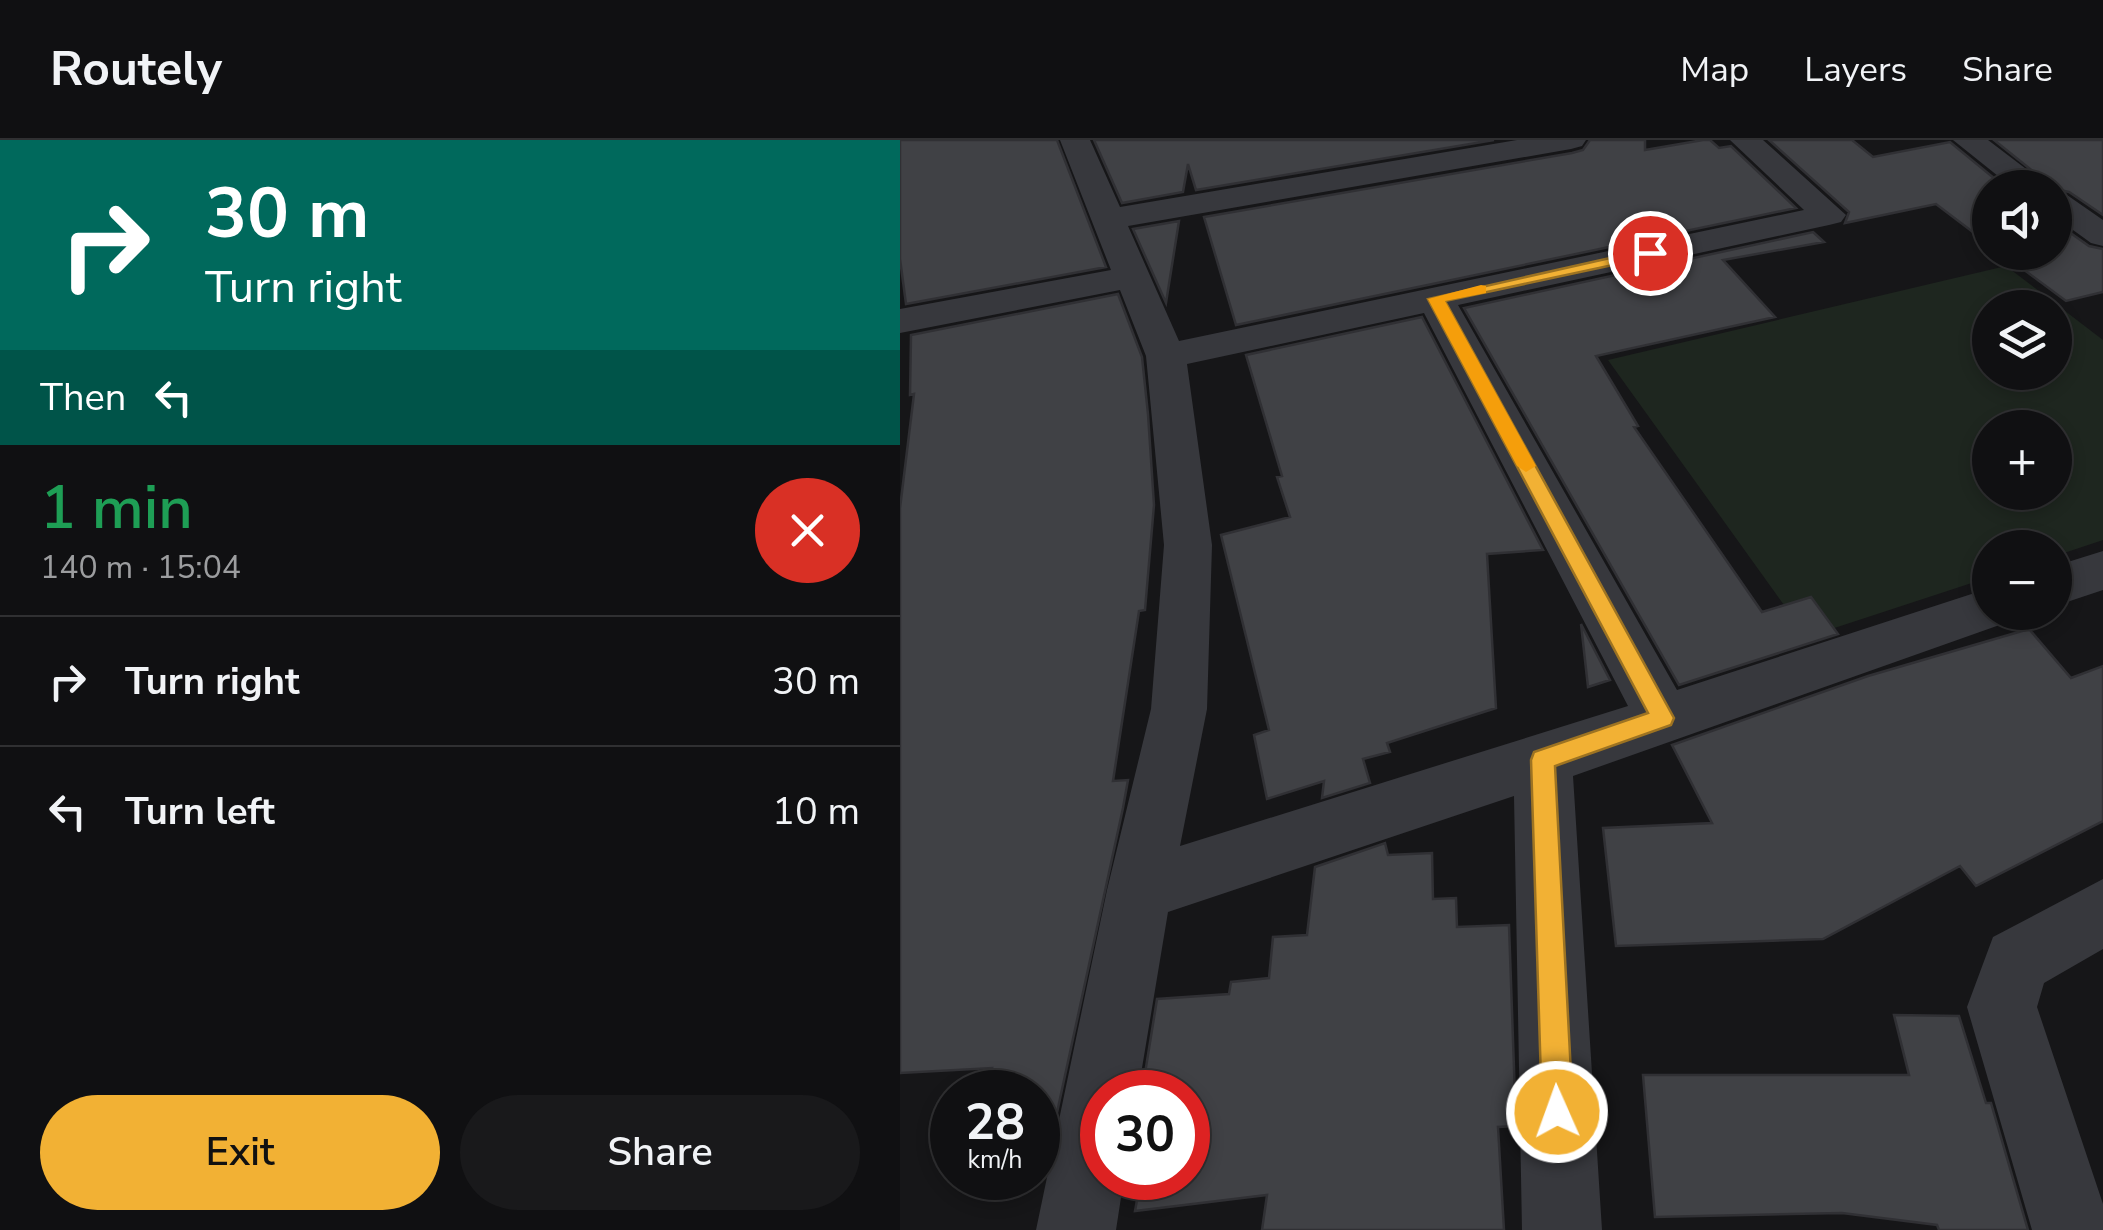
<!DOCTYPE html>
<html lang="en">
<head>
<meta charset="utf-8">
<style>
	body { margin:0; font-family:"Nunito Sans",sans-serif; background:#19191b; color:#f1f3f6; height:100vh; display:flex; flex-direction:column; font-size:38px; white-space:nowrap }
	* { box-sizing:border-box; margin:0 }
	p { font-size:32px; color:#9c9d9f }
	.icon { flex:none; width:55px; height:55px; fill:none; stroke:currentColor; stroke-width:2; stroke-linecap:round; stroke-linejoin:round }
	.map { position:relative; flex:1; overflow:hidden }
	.panel { display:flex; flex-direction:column; background:#101012; width:900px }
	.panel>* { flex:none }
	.guide { background:#00695c; color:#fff; overflow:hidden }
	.buttons { position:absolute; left:1072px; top:30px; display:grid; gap:20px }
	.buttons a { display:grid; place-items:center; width:100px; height:100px; border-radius:50%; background:#101012; box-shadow:0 5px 15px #0003,0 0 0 2px #303032; font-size:50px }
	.speed { position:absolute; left:30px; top:930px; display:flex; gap:20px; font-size:50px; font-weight:700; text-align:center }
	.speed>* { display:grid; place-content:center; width:130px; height:130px; border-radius:50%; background:#101012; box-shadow:0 5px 15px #0003,0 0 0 2px #303032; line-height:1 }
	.speed small { font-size:25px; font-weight:400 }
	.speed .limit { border:15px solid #d22; background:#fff; color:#111 }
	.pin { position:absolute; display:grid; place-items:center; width:85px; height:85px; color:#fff; margin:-42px; border:5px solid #fff; border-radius:50%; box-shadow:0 2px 10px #0007 }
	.me { position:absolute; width:110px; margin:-55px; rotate:358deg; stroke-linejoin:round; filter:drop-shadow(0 0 8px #0008) }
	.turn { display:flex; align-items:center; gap:35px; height:210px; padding:0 40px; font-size:45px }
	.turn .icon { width:130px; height:130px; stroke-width:2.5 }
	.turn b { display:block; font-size:70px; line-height:85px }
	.then { display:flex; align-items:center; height:95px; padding:0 40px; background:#0003; gap:20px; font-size:38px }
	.round { display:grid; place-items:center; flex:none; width:105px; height:105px; border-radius:52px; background:#19191b }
	.summary { display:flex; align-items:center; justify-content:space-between; height:170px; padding:0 40px }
	h1 { font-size:60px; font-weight:600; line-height:75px; color:#1e9e55 }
	.cta { display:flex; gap:20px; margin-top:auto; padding:20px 40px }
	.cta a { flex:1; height:115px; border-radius:60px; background:#f2b134; color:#111; font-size:40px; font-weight:600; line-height:115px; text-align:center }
	.cta a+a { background:#19191b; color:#f1f3f6 }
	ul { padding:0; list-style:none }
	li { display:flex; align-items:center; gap:30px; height:130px; padding:0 40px; border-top:2px solid #303032 }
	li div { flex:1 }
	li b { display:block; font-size:38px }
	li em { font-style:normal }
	header { display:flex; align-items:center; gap:60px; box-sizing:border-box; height:140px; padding:0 50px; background:#101012; border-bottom:2px solid #303032 }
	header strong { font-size:48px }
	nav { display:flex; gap:55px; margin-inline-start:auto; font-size:35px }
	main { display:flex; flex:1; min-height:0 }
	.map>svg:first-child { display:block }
	.green { fill:#1e261f; fill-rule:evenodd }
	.building { fill:#404145; stroke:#303034; stroke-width:2.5 }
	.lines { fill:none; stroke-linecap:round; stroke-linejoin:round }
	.minor { fill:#37383d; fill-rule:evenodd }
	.route { fill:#f2b134; stroke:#9d7322; stroke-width:2.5 }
	.slow { fill:#f59e0b }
</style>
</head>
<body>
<header>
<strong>Routely</strong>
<nav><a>Map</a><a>Layers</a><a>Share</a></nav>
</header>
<main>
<section class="panel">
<div class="guide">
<div class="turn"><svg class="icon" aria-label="right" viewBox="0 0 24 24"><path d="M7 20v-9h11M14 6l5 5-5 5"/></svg><div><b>30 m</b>Turn right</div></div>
<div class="then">Then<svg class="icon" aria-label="left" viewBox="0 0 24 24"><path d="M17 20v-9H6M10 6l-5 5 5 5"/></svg></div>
</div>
<div class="summary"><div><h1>1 min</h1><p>140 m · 15:04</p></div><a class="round" style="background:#d93025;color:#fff"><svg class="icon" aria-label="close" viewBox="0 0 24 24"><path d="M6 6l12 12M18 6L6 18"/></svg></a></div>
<ul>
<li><svg class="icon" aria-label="right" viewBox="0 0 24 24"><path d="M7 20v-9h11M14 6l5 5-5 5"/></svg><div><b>Turn right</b></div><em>30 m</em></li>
<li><svg class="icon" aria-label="left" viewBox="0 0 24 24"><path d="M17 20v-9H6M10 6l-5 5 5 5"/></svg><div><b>Turn left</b></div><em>10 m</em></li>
</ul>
<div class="cta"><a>Exit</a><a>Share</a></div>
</section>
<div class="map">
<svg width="1203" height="1090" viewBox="0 0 1203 1090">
	<rect width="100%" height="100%" fill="#161618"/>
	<path class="green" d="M 1106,126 L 1203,200 L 1203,400 L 1155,416 L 1155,408 L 1090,408 L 1090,437 L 907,497 L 708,220 ZM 1090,168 L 1155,168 L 1155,232 L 1090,232 ZM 1090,288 L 1155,288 L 1155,352 L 1090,352 Z"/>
	<path class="building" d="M 0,0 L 157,0 L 206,127 L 6,164 L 0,119 Z
		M 194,0 L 594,0 L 296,50 L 288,24 L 283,52 L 222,63 Z
		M 690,0 L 745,0 L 745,10 L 803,0 L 810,0 L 819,8 L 831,6 L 896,68 L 336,185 L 304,77 L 672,13 L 683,10 Z
		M 869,0 L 952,0 L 973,17 L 1050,2 L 1106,48 L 1090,48 L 1090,105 L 1036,64 L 945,83 L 949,72 Z
		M 1094,0 L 1203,0 L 1203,75 L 1169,52 L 1155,49 Z
		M 279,81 L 266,163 L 233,89 Z
		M 1155,82 L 1189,106 L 1203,109 L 1203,152 L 1166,161 L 1100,112 L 1155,112 Z
		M 913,92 L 924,102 L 823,120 L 875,177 L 696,216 L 738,286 L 734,287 L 862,472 L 911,457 L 938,494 L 779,545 L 564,168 Z
		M 218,154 L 242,217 L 248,274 L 254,365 L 245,470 L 239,471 L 213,641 L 228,640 L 223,668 L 145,1028 L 138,1029 L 138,952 L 86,952 L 92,928 L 0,933 L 0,368 L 14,254 L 10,255 L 11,195 Z
		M 522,177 L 643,410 L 587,414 L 596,568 L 487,603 L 490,612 L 463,619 L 470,643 L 422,658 L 424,641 L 367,659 L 354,595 L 369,590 L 321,395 L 390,377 L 377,337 L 382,336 L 346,215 Z
		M 681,484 L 710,540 L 688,547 Z
		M 1129,489 L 1171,538 L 1203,526 L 1203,681 L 1076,746 L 1060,726 L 923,799 L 716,806 L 703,688 L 812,683 L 772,605 L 968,536 Z
		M 485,703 L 488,715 L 532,713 L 533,759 L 556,758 L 557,787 L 609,785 L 616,986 L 598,987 L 604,1090 L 362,1090 L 367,1055 L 235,1071 L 241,1038 L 288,1038 L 288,952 L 242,952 L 257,859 L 329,854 L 331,842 L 369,838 L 373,797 L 407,795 L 415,727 Z
		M 994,875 L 1059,876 L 1086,963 L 1091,963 L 1128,1090 L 1039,1090 L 1037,1085 L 942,1073 L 755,1077 L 743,935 L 1009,935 Z"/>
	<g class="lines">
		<path class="minor" d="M 160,0 L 190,0 L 220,67 L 617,0 L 686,0 L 682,6 L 671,9 L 228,86 L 279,201 L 904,70 L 830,0 L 863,0 L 946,75 L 941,82 L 929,85 L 558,165 L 777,550 L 1090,448 L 1090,472 L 1113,472 L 1108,482 L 673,636 L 702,1090 L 622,1090 L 614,656 L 268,772 L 238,952 L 202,952 L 202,1038 L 224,1038 L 216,1090 L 136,1090 L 207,750 L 251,569 L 264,405 L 246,216 L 220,150 L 0,193 L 0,169 L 211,130 ZM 524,173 L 728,566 L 280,706 L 307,569 L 312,405 L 287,224 Z
			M 1053,0 L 1088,0 L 1151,48 L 1113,48 Z
			M 1155,52 L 1167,55 L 1203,80 L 1203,106 L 1191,103 L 1155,77 Z
			M 1203,411 L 1203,450 L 1155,466 L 1155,426 Z
			M 1203,739 L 1203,809 L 1144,843 L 1137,867 L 1203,1064 L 1203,1090 L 1132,1090 L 1067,867 L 1093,797 Z"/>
	</g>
	<path class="route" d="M 750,109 L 755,110 L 755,116 L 545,161 L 774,578 L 771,585 L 655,626 L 673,972 L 668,983 L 657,988 L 646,983 L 642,972 L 631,620 L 634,612 L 748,573 L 528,159 Z"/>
	<path class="slow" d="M 581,145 L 586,146 L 586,153 L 545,161 L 636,326 L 626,332 L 617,326 L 528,159 Z"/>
</svg>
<div class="buttons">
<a><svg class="icon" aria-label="sound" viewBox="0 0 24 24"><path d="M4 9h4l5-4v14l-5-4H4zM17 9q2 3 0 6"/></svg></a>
<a><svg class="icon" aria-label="layers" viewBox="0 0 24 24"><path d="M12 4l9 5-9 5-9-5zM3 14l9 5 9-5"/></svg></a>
<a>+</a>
<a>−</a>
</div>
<div class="speed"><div>28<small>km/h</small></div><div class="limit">30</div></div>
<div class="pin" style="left:750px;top:113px;background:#d93025"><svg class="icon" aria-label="arrive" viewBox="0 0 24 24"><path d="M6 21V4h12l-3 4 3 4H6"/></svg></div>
<svg class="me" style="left:657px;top:972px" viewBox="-20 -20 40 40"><circle r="17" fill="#f2b134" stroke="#fff" stroke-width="3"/><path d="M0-11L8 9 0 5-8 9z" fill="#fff"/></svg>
</div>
</main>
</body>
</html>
